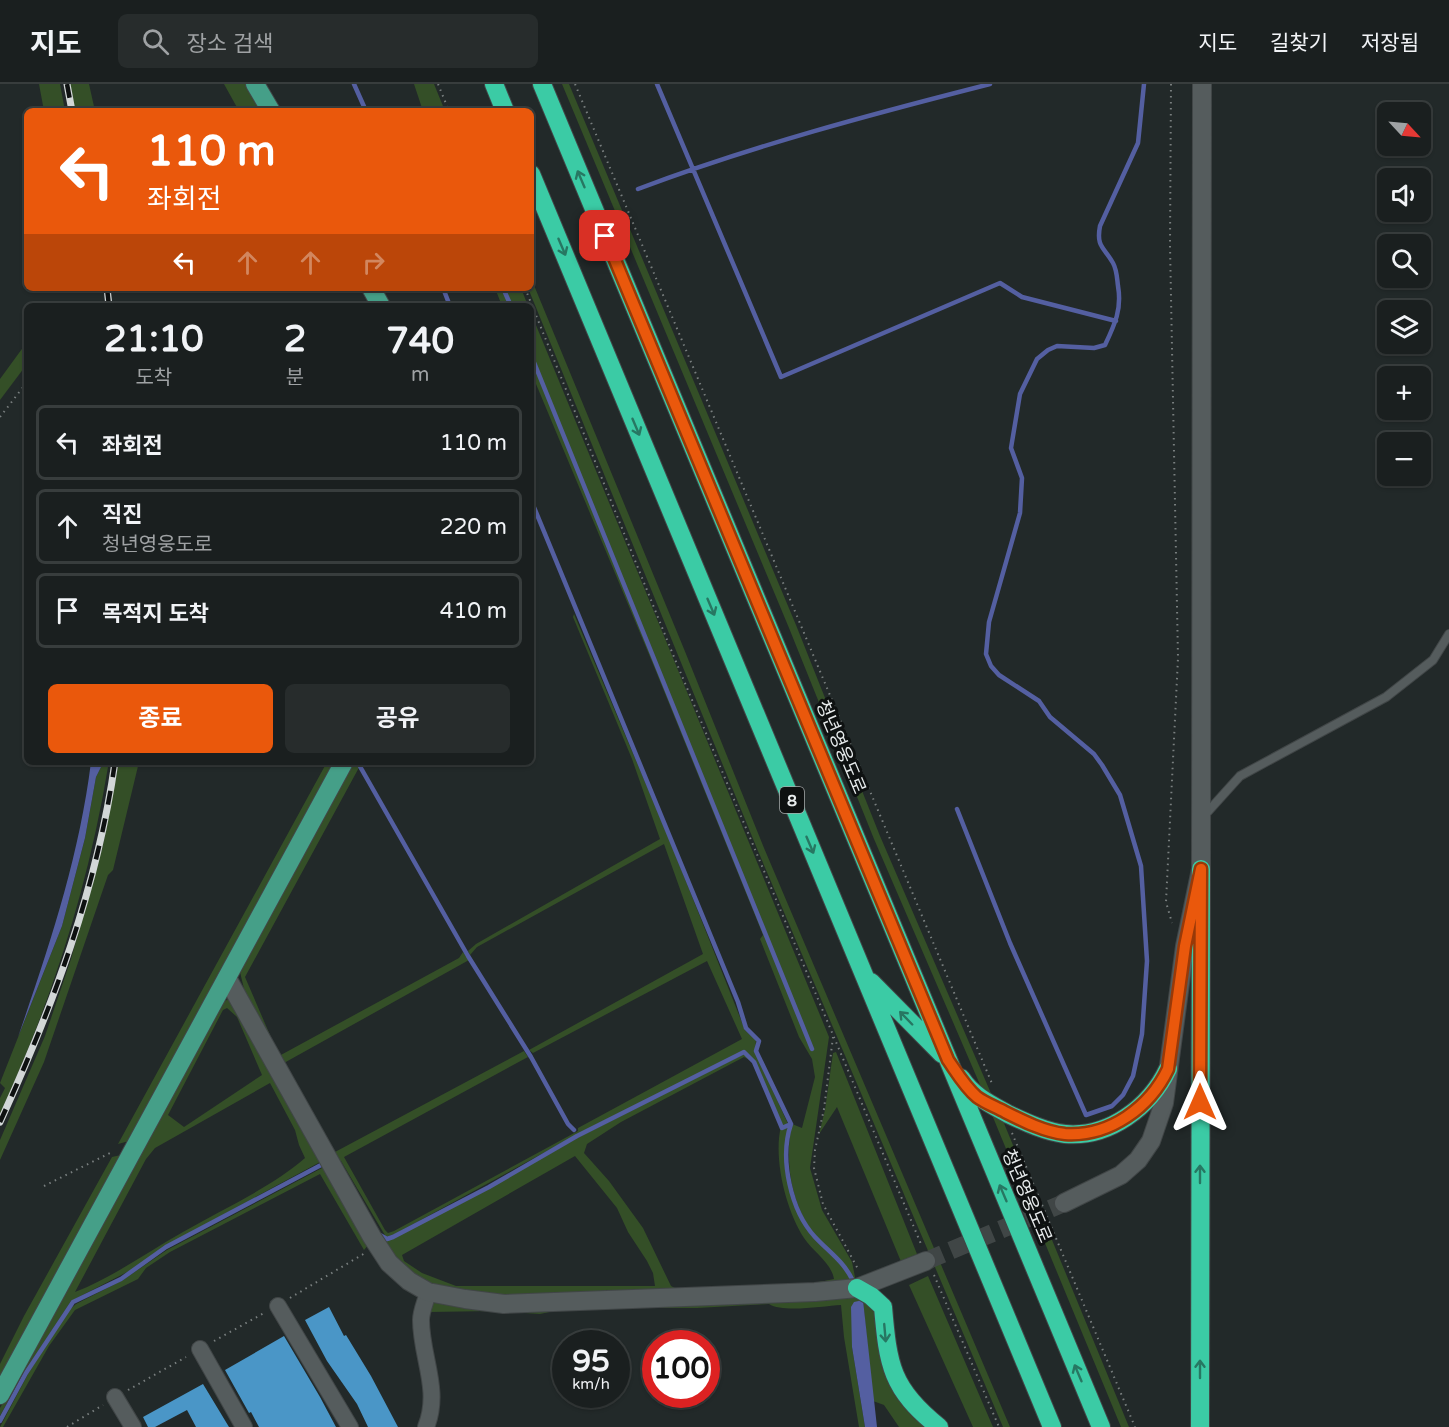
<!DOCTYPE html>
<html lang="ko">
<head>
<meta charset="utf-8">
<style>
	body { margin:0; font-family:"Varela Round","Noto Sans KR",sans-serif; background:#272c2c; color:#f1f3f6; height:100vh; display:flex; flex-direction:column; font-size:22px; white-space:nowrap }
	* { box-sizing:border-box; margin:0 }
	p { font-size:20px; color:#9fa2a4 }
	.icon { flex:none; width:33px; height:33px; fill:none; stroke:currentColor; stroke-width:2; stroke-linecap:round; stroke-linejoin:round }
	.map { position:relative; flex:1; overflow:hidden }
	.sheet { position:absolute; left:24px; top:219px; width:510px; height:462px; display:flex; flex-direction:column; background:#1a1f1f; border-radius:9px; box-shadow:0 2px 4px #0004,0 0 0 2px #383d3d }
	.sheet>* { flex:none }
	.guide { position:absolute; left:24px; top:24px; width:510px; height:183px; border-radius:9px; box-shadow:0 2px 4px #0004,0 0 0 2px #383d3d; background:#ea580c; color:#fff; overflow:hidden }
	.needle { width:39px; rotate:116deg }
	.controls { position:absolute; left:1377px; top:18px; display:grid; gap:12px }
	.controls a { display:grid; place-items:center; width:54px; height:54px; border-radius:9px; background:#1a1f1f; box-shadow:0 2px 4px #0004,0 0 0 2px #383d3d; font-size:30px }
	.speed { position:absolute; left:552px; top:1246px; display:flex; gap:12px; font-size:30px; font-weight:700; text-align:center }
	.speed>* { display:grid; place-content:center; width:78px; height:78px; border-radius:50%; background:#1a1f1f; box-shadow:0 2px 4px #0004,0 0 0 2px #383d3d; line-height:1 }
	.speed small { font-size:15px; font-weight:400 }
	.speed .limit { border:9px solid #d22; background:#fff; color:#111 }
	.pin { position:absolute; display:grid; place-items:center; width:51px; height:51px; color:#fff; margin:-26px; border-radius:12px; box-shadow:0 3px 9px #0006 }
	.me { position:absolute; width:66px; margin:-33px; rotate:0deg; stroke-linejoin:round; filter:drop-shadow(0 0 4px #0008) }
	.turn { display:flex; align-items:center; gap:21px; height:126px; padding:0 24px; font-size:27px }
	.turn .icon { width:78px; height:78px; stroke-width:2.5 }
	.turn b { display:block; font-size:42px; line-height:51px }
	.lanes { display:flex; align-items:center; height:57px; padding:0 24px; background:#0003; justify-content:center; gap:30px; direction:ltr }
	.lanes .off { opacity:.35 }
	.eta { display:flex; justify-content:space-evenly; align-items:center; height:102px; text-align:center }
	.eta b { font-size:36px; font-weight:700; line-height:42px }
	.cta { display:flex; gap:12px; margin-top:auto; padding:12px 24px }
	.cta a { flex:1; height:69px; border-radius:9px; background:#ea580c; color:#fff; font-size:24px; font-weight:700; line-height:69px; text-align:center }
	.cta a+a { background:#272c2c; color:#f1f3f6 }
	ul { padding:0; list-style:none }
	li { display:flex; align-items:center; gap:18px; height:75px; margin:0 12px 9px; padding:0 12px; border:3px solid #383d3d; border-radius:9px }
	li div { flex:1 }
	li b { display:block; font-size:22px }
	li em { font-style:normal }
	header { display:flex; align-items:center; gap:36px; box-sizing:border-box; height:84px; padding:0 30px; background:#1a1f1f; border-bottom:2px solid #383d3d }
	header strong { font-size:28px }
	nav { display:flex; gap:33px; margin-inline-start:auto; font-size:21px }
	.search { width:420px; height:54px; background:#272c2c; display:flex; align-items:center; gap:15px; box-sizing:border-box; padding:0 21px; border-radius:9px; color:#9fa2a4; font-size:22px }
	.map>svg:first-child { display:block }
	.green { fill:#344f27; fill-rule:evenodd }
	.water { fill:#545fa1 }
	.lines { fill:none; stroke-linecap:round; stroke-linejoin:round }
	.stream { stroke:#545fa1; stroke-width:4.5 }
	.building { fill:#4a96c7 }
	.secondary-tunnel { stroke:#404646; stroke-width:18; stroke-dasharray:18 9; stroke-linecap:butt }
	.lane-casing { stroke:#414647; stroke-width:10 }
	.street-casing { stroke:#414647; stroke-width:18 }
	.secondary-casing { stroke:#414647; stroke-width:20 }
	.primary-casing { stroke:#414647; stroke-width:20 }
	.highway-casing { stroke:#414647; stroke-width:20 }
	.path { stroke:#797f7f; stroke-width:2; stroke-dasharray:1.5 4.5; stroke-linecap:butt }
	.lane { stroke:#555c5d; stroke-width:8 }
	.street { stroke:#555c5d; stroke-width:16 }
	.secondary { stroke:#555c5d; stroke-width:18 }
	.primary { stroke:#459f88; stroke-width:18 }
	.highway { stroke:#3bcba5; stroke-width:18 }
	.rail-casing { stroke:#d2d7d7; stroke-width:7 }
	.rail { stroke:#0e1111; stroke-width:4.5; stroke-dasharray:14; stroke-linecap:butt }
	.oneway { stroke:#277762 }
	.route-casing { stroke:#983908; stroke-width:15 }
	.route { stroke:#ea580c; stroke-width:10 }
	.labels { text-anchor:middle; stroke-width:6; stroke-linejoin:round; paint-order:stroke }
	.shield { fill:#0e1111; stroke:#a7aaab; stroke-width:1.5 }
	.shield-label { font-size:16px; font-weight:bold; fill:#e8eced }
	.street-label { font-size:18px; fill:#e8eced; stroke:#0e1111 }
</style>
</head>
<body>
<header>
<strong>지도</strong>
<div class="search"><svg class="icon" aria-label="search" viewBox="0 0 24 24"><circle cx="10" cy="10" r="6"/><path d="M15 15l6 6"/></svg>장소 검색</div>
<nav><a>지도</a><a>길찾기</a><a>저장됨</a></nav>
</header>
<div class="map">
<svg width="1449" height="1343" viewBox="0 0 1449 1343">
	<rect width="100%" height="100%" fill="#222929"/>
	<path class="green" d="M 39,0 L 60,0 L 65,27 L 44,27 Z
		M 70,0 L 89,0 L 95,27 L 75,27 Z
		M 224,0 L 247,0 L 262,27 L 239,27 Z
		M 414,0 L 434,0 L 445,27 L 423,27 Z
		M 562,0 L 569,0 L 796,541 L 880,752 L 993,1014 L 981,1003 L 874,755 L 789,544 Z
		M 531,194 L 684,565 L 764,764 L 1010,1343 L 1003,1343 L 758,767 L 528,204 L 531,204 Z
		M 495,204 L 521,204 L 528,222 L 502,222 Z
		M 531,229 L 829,953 L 810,1084 L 822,1126 L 852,1178 L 856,1198 C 846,1179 830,1168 816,1152 C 791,1122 784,1077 792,1040 L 802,1044 L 815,993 L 812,975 L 799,953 L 760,855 L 763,851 L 653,580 L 531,288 Z
		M 27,258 L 27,280 L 0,316 L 0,295 Z
		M 574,530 L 670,757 L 745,946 L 756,956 L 755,968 L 788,1040 L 783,1042 L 755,977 L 744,967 L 580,1049 L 395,1150 L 386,1153 L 341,1077 L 333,1076 L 246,913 L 240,888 L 353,678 L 362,678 L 245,893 L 279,972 L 459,874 L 463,868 L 469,876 L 284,979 L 332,1066 L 335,1068 L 524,967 L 528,973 L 344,1073 L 385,1146 L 388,1149 L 394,1147 L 578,1047 L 578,1044 L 742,955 L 707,877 L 533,969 L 529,966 L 703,870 L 664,760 L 477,863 L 470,871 L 468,867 L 476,860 L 660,755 L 632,675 L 573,533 Z
		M 139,678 L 113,786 L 108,791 L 44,978 L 0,1076 L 0,1056 L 45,952 L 71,875 L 103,761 L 118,682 L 108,683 C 88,804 51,919 0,1030 L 0,1014 L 5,1004 L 0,999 L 62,842 L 85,754 L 96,693 L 102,681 L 106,679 Z
		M 327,678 L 335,678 L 129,1057 L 118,1060 Z
		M 228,915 L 233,918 L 322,1077 L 165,1162 L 131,1186 L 71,1217 L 23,1290 L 0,1332 L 0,1324 L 224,918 ZM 227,924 L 237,933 L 262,991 L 184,1043 L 168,1031 L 223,926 ZM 270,999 L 295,1046 L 299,1061 L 305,1074 C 269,1105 224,1124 183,1148 C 147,1168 114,1193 75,1208 L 146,1075 L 155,1064 Z
		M 836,968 L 919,1175 L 902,1180 L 837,1023 L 819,1050 L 825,1026 L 833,969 Z
		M 744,970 L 753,978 L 744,973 L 621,1038 L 587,1060 L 584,1069 L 609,1097 L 643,1144 L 671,1202 L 677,1205 C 727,1203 785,1206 834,1195 C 831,1178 813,1168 804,1154 C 786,1126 773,1075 781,1042 L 782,1045 L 789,1042 C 778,1076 790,1129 815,1155 C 829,1170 845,1181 853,1200 L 503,1213 L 427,1202 L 391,1175 L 384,1157 L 464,1118 L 583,1051 ZM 575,1072 L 617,1124 L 628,1148 L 647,1177 L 653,1189 L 655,1202 L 456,1202 L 422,1189 L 404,1177 L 402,1171 Z
		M 990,1026 L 1001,1032 L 1129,1343 L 1121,1343 Z
		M 121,1071 L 0,1293 L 0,1280 L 24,1232 L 112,1073 Z
		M 322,1084 L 328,1085 L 369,1160 L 364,1166 L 320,1090 L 170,1168 L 146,1184 L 138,1195 L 75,1226 L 49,1262 L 3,1343 L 0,1343 L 28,1290 L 68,1227 L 76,1220 L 123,1196 L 167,1166 Z
		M 928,1192 L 993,1343 L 973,1343 L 909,1201 Z
		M 859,1211 L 873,1221 L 878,1239 L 929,1343 L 899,1343 L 884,1321 L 873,1317 L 863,1216 L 852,1263 L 865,1343 L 859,1343 L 844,1253 L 841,1221 C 823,1222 783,1229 769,1220 L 697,1224 L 568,1224 L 540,1230 L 494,1227 L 428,1228 L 431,1218 L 491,1224 Z"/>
	<path class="water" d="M 91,678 L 115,678 L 102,681 L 96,693 L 85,754 L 62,842 L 18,953 C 49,863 79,774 91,678 Z
		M 863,1216 L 877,1343 L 865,1343 L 852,1263 L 851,1223 L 854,1218 Z"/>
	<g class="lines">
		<path class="stream" d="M 354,0 L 366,27
			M 657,0 L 781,293 L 1000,199 L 1022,213 L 1116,237
			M 638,105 C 752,62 872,30 990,0
			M 443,204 L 450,222
			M 503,204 L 511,222
			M 531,271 L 812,965
			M 531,416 L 738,918 L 746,944 L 759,957 L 756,967 L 791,1040 C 779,1075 791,1127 815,1153 C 829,1168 843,1177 852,1195
			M 358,679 L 468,872 L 531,973 L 568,1040 L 574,1046
			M 957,725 L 1010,859 L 1086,1031 L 1112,1022 L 1123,1011 L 1133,992 L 1142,950 L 1147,877 L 1141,782 L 1120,711 L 1102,681 L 1094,670 L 1050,633 L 1039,617 L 999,591 L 991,582 L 986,570 L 989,538 L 1020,429 L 1022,394 L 1011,364 L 1020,310 L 1037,275 L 1048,266 L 1057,262 L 1094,264 L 1105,261 C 1115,240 1122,225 1118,202 C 1117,195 1117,186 1113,179 C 1104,163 1096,163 1100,142 L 1138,59 L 1144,0
			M 380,1151 L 387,1155 L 393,1153 L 489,1103 L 577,1052 L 744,968 L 754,978 L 782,1044 L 791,1040
			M 0,1337 L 26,1289 L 73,1218 L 121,1195 L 166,1163 L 321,1081"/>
	</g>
	<path class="building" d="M 329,1223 L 344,1252 L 346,1251 L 371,1292 L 398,1343 L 368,1343 L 357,1320 L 327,1277 L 305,1236 Z
		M 284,1252 L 320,1313 L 336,1343 L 259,1343 L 251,1328 L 249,1329 L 225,1286 Z
		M 203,1300 L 229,1343 L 196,1343 L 187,1326 L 155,1343 L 148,1343 L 143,1333 Z"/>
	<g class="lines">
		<path class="secondary-tunnel" d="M 926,1177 L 1064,1119"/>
		<defs>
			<path id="lane" d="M 1203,733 L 1240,692 L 1386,613 L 1433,576 L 1449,550"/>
			<path id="street" d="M 278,1222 L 350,1343
				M 200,1265 L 244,1343
				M 115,1313 L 133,1343
				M 426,1343 C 441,1306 421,1273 421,1236 C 421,1227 426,1217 428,1208"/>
			<path id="secondary" d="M 227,894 L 372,1153 L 389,1179 L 409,1197 L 428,1208 L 465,1215 L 504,1220 L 815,1208 L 857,1204 L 926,1177
				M 1064,1119 L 1121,1091 L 1138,1076 L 1151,1057 L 1164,1019 L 1185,862 L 1201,785 L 1202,0"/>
			<path id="primary" d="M 255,0 L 271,27
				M 371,204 L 381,222
				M 0,1311 L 344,678"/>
			<path id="highway" d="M 494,0 L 505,27
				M 542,0 L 1101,1343
				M 531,90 L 1052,1343
				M 871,898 L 942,970
				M 961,994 C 973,1012 990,1020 1008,1030 C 1025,1038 1046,1048 1065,1050 C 1109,1054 1150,1023 1168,985
				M 857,1204 L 871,1212 L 883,1223 C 888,1281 891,1305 939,1343
				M 1200,1343 L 1201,785"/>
		</defs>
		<use href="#lane" class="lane-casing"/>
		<use href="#street" class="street-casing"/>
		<use href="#secondary" class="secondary-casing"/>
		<use href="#primary" class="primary-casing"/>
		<use href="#highway" class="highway-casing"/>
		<path class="path" d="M 438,0 L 449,27
			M 575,0 L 993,1002
			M 1171,0 L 1170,161 L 1178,574 L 1166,818 L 1172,839
			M 525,204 L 674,573 L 921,1160
			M 0,333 L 27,298
			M 833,953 L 824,1025 L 815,1066 L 814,1084 L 823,1120 L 859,1187
			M 1012,1049 L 1135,1343
			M 44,1102 L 112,1068
			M 934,1191 L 999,1343
			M 290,1214 L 365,1169
			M 214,1257 L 264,1229
			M 128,1306 L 186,1273
			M 67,1343 L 103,1321"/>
		<use href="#lane" class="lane"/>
		<use href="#street" class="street"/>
		<use href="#secondary" class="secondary"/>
		<use href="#primary" class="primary"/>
		<use href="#highway" class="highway"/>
		<defs>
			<path id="rail" d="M 67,0 L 72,27
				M 107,204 L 109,222
				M 0,1038 C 53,922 97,805 115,678"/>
		</defs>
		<use href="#rail" class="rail-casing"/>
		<use href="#rail" class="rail"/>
	</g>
	<defs><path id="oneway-shaft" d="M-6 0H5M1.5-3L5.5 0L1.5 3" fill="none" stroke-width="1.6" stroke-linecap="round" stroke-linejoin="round" transform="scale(1.5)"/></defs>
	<g class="oneway">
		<use href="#oneway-shaft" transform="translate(581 95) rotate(-113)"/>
		<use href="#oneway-shaft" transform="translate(562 163) rotate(67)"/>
		<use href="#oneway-shaft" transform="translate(636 343) rotate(67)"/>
		<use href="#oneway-shaft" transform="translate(711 523) rotate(67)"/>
		<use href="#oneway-shaft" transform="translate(810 761) rotate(67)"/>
		<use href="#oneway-shaft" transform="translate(906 934) rotate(-134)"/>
		<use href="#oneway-shaft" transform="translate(1200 1090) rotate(-90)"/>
		<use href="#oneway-shaft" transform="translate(1003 1109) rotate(-113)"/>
		<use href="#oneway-shaft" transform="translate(885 1249) rotate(85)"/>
		<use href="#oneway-shaft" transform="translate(1200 1285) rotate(-90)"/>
		<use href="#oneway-shaft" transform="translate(1078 1289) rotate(-113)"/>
	</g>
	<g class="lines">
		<defs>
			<path id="route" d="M 605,152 L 948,976 C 957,989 965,1003 977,1013 C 985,1019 996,1023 1005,1028 C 1023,1037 1045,1048 1065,1050 C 1110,1053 1150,1023 1168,985 L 1185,862 L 1201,785 L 1200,1018"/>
		</defs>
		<use href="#route" class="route-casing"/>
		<use href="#route" class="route"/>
	</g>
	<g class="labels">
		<rect class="shield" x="780" y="703" width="24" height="26" rx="4.5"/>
		<g class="shield-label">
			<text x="792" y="722">8</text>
		</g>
		<g class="street-label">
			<text transform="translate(841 663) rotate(67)" y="6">청년영웅도로</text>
			<text transform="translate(1027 1112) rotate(67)" y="6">청년영웅도로</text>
		</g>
	</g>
</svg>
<div class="controls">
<a><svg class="needle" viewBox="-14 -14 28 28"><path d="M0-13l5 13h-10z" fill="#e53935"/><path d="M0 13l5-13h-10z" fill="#9fa2a4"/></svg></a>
<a><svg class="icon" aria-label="sound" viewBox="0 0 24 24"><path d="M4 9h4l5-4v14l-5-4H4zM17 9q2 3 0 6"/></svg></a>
<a><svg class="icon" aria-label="search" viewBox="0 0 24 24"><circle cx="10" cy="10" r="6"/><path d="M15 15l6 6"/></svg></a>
<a><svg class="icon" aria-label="layers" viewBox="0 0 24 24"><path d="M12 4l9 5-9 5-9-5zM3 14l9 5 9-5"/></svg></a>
<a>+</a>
<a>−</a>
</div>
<div class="speed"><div>95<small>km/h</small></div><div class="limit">100</div></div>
<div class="pin" style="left:605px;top:152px;background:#d93025"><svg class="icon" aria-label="arrive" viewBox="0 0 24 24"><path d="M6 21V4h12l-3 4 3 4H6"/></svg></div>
<svg class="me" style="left:1200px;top:1018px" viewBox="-20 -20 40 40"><path d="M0-17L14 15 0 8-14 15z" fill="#ea580c" stroke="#fff" stroke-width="4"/></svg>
<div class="guide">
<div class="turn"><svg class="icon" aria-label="left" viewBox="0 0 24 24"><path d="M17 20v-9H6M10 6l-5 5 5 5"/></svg><div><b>110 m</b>좌회전</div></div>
<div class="lanes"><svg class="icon" aria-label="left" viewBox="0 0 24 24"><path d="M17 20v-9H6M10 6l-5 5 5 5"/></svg><svg class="icon off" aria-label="ahead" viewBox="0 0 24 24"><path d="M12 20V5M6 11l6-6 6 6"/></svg><svg class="icon off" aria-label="ahead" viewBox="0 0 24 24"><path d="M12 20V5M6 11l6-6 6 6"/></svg><svg class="icon off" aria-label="right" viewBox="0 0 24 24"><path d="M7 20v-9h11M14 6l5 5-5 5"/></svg></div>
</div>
<section class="sheet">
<div class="eta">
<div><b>21:10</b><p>도착</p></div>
<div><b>2</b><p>분</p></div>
<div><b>740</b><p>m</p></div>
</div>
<ul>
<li><svg class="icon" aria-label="left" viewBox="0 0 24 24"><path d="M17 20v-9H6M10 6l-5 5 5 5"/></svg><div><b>좌회전</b></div><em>110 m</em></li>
<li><svg class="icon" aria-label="ahead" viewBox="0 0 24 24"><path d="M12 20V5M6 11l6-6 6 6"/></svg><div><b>직진</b><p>청년영웅도로</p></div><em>220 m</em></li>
<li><svg class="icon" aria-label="arrive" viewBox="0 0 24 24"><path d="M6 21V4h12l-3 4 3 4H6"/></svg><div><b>목적지 도착</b></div><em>410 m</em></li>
</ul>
<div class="cta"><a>종료</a><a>공유</a></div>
</section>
</div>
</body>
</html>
